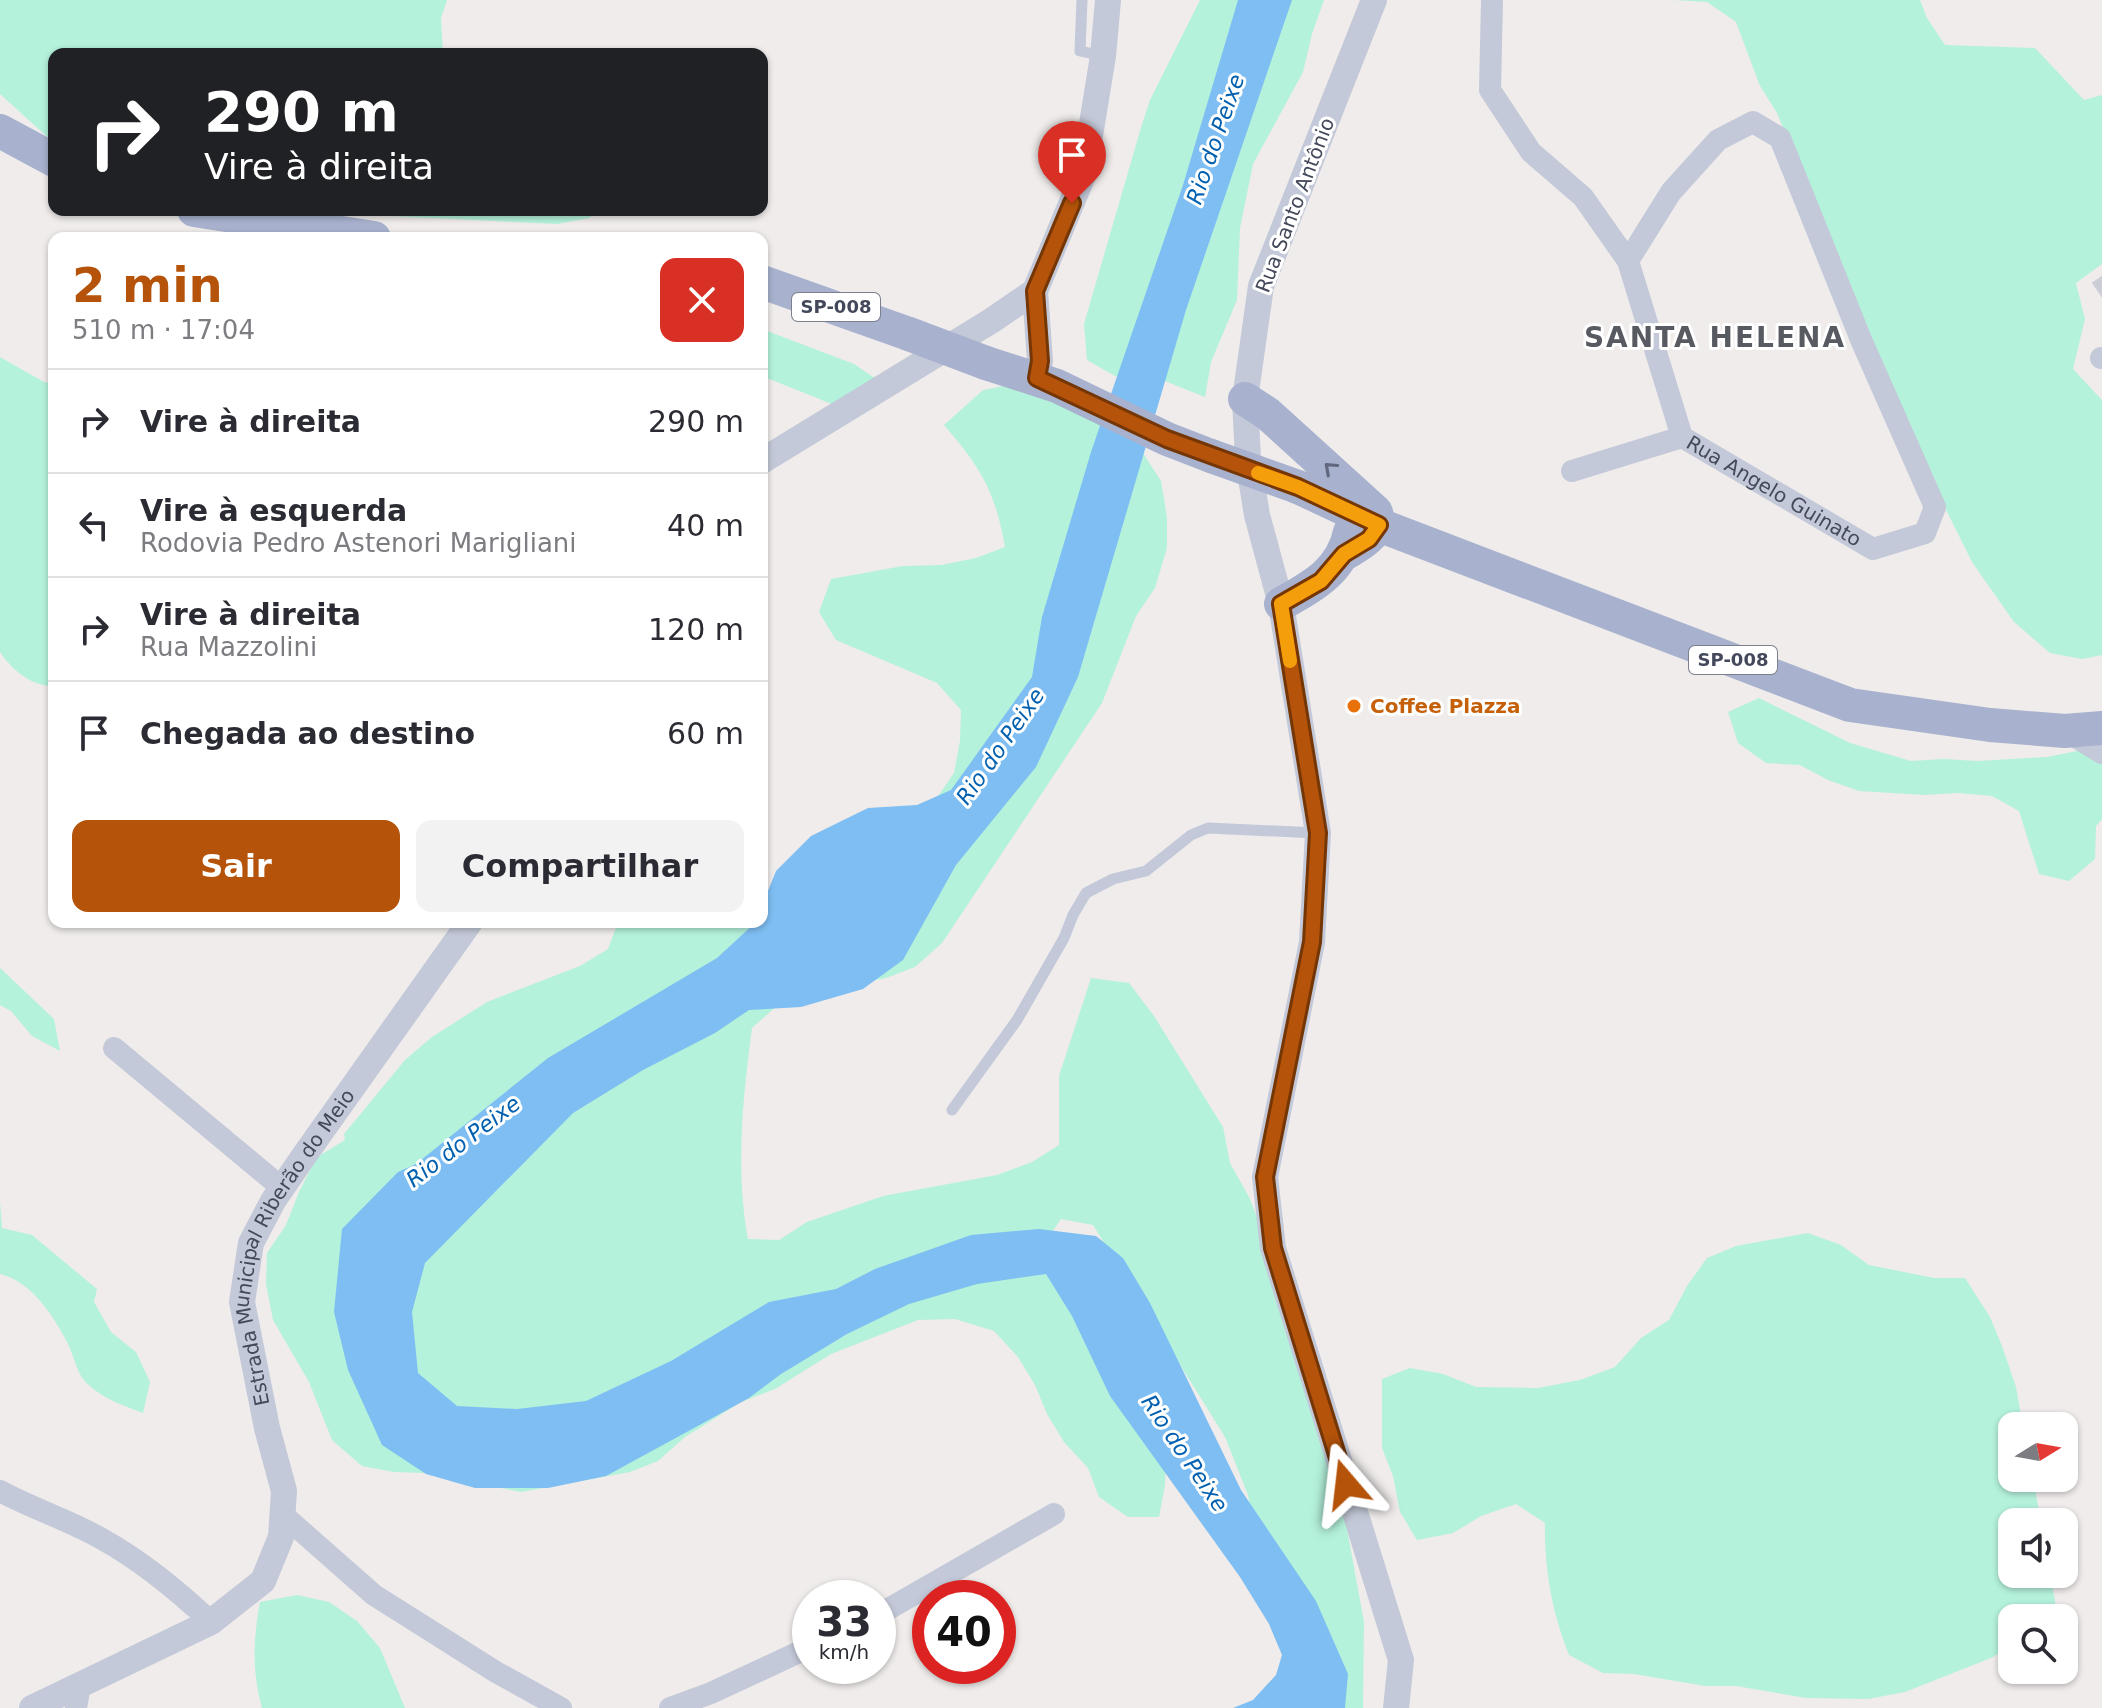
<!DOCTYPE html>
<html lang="pt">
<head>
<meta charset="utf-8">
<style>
	body { margin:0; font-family:"DejaVu Sans",sans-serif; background:#f2f2f3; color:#2b2b33; height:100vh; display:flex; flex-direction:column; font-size:30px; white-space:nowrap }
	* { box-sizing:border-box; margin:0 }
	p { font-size:26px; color:#7c7c81 }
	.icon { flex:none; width:44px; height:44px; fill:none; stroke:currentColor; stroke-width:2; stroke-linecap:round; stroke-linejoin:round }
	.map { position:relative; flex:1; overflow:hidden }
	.sheet { position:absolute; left:48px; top:232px; width:720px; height:696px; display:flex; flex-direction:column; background:#fff; border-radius:16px; box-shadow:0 2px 6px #0004 }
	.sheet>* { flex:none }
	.banner { position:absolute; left:48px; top:48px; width:720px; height:168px; border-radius:16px; box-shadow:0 2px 6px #0004; background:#202124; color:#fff; overflow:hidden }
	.needle { width:52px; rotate:79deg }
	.fabs { position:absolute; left:1998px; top:1412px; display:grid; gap:16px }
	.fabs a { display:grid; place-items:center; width:80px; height:80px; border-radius:16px; background:#fff; box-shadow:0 2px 6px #0004; font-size:40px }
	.speed { position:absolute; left:792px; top:1580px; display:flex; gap:16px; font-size:40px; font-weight:700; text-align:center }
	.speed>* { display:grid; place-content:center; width:104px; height:104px; border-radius:50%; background:#fff; box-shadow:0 2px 6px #0004; line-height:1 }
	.speed small { font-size:20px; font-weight:400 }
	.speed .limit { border:12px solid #d22; background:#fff; color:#111 }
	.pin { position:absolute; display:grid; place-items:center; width:68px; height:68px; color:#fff; margin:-82px -34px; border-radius:50% 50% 50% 0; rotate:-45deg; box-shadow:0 0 8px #0007 }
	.pin .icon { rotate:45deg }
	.me { position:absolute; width:88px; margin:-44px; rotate:343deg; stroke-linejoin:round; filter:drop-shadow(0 0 6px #0008) }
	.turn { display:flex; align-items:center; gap:28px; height:168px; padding:0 24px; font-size:36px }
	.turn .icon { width:104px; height:104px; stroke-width:2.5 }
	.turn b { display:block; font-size:56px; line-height:68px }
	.round { display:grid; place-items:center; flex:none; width:84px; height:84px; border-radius:16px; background:#f2f2f3 }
	.headline { display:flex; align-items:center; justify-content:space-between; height:136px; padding:0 24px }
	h1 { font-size:48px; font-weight:800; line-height:60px; color:#b45309 }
	.button { display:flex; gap:16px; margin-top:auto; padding:16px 24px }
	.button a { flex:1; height:92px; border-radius:16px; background:#b45309; color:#fff; font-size:32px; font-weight:800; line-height:92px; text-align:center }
	.button a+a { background:#f2f2f3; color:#2b2b33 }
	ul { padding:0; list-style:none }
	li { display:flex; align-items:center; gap:24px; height:104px; padding:0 24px; border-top:2px solid #e1e1e2 }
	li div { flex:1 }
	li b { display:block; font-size:30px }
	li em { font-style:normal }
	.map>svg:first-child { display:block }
	.green { fill:#b4f2db }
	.water { fill:#7ebef2 }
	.building { fill:#caccd4; stroke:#cfcfd8; stroke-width:2 }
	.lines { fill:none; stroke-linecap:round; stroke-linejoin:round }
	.service { stroke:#c3c9d8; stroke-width:11 }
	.minor { stroke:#c3c9d8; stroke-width:22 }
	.tertiary { stroke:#c3c9d8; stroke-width:26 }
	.primary { stroke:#a8b2ce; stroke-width:34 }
	.primary-bridge { stroke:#a8b2ce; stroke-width:34 }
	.oneway { stroke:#61687d }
	.route-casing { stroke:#753606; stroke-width:20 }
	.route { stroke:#b45309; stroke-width:14 }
	.slow { stroke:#f59e0b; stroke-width:14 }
	.food-dot { fill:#e8710a; stroke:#fff; stroke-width:3 }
	.labels { text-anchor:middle; stroke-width:6; stroke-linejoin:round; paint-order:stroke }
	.shield { fill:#fff; stroke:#7b808c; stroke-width:2 }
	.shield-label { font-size:18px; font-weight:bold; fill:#43495a }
	.street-label { font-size:20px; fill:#43495a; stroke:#fff }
	.food-label { font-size:20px; font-weight:bold; fill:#c56008; stroke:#fff; text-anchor:start }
	.water-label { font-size:22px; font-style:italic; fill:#0160af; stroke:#fff }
	.district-label { font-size:28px; font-weight:bold; letter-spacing:2px; fill:#585a61; stroke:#fff }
</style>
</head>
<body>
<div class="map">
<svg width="2102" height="1708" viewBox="0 0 2102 1708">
	<rect width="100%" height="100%" fill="#efeceb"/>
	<path class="green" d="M 0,0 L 447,0 L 441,18 L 443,54 L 54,54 L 54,143 L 0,94 Z
		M 1200,0 L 1324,0 L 1312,34 L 1303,72 L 1253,164 L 1240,228 L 1237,300 L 1211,362 L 1205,397 L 1147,374 L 1115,376 L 1087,360 L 1084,324 L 1140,131 L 1150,100 Z
		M 1674,0 L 1920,0 L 1927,18 L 1945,45 L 2035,48 L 2084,100 L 2102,95 L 2102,264 L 2076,283 L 2085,319 L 2073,369 L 2102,400 L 2102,655 L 2082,659 L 2050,653 L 2014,622 L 1972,562 L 1853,323 L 1789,142 L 1777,113 L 1760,86 L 1736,22 L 1707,2 Z
		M 266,210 L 600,210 L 589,218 L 557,224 Z
		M 762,329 L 854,364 L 882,383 L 844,409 L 762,376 Z
		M 0,357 L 44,382 L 54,384 L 54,686 C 32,687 11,669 0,652 Z
		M 1025,382 L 1058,395 L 1143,453 L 1161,481 L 1167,517 L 1167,548 L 1155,588 L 1136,616 L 1102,703 L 942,943 L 915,967 L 886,978 L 808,993 L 779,1004 L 752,1028 C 743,1097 735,1169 748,1239 L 779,1240 L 807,1222 L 883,1196 L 997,1175 L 1032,1162 L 1059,1145 L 1059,1076 L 1091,978 L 1129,983 L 1154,1016 L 1223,1127 L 1230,1163 L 1249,1197 L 1318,1370 L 1364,1622 L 1363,1708 L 1236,1708 L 1295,1685 L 1254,1531 L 1248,1495 L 1225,1437 L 1093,1225 L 1061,1219 L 1041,1248 L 1166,1454 L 1165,1485 L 1159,1517 L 1128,1517 L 1099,1497 L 1088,1468 L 1064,1442 L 1047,1414 L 1035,1385 L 1018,1357 L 994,1331 L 955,1319 L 918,1320 L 831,1354 L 775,1389 L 741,1402 L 685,1437 L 658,1461 L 630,1472 L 521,1492 L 425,1473 L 394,1472 L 362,1466 L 332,1440 L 309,1382 L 273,1320 L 266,1284 L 267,1253 L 286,1225 L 299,1192 L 317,1157 L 345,1140 L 344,1134 L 405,1060 L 432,1037 L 487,1002 L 580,966 L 608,949 L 618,922 L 762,922 L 762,903 L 771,925 L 934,802 L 954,773 L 960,741 L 961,710 L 937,683 L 836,640 L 819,612 L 831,579 L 903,566 L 941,565 L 976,558 L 1005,547 C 995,491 981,468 944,425 L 983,390 Z
		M 1759,698 L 1850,743 L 1911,761 L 1944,759 L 1977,761 L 2047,757 L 2102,746 L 2102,819 L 2096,826 L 2095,859 L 2069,881 L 2039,874 L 2019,811 L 1992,796 L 1958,793 L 1925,795 L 1859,791 L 1828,780 L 1800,765 L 1766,763 L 1738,743 L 1728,712 Z
		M 0,968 L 54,1019 L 60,1051 L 32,1036 L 11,1011 L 0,1005 Z
		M 0,1202 L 2,1228 L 32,1235 L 97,1289 L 94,1302 L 111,1332 L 136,1352 L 150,1382 L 143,1413 C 122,1405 98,1397 83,1379 C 76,1369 73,1354 68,1344 C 54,1316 31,1281 0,1274 Z
		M 1808,1233 L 1841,1245 L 1869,1265 L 1934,1278 L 1965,1278 L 1990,1317 L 2002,1346 L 2016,1387 L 2023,1426 L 2012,1426 L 2012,1478 L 2033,1478 L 2041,1522 L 2012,1522 L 2012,1574 L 2050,1574 L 2057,1612 L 2045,1618 L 2012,1618 L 2012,1645 L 1991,1658 L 1905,1692 L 1868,1699 L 1806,1698 L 1736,1686 L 1705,1686 L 1634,1674 L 1603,1673 L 1569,1655 C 1552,1613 1544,1568 1545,1523 L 1516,1504 L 1481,1516 L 1453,1533 L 1417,1540 L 1400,1512 L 1393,1476 L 1382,1448 L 1382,1379 L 1410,1368 L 1443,1374 L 1476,1387 L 1538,1388 L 1580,1380 L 1615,1367 L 1641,1338 L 1669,1320 L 1687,1286 L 1707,1258 L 1736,1246 Z
		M 297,1595 L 329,1602 L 357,1621 L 380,1648 L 405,1708 L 262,1708 C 252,1671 253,1639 260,1602 Z"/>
	<path class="water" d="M 1238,0 L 1292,0 L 1186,310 L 1078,677 L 1036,767 L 956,865 L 903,960 L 863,989 L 801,1007 L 749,1010 L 715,1033 L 643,1070 L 573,1113 L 425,1263 L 412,1312 L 418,1373 L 457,1406 L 517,1409 L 586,1401 L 671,1361 L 769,1302 L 836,1289 L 875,1269 L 971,1235 L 1039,1229 L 1096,1236 L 1123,1258 L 1150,1303 L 1241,1490 L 1316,1601 L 1348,1674 L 1345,1708 L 1233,1708 L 1253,1700 L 1276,1675 L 1282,1655 L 1269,1624 L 1240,1577 L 1110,1396 L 1072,1316 L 1046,1274 L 977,1284 L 909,1304 L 847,1334 L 781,1374 L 749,1398 L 606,1476 L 548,1488 L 475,1488 L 426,1474 L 382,1445 L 348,1370 L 334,1312 L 342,1229 L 398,1172 L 416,1164 L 548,1058 L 717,958 L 756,922 L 762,922 L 762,906 L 776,871 L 811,836 L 868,808 L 917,805 L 951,790 L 1032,677 L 1042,617 L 1091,452 L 1183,185 Z"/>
	<path class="building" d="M 2102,277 L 2102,296 L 2093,283 Z"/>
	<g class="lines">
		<path class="service" d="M 1082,0 L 1080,51 L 1103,56
			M 952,1110 L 1017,1020 L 1064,938 L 1073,915 L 1086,893 L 1113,879 L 1146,871 L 1191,835 L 1208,828 L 1317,833"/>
		<g class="minor">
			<path id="s1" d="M 1492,0 L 1490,90 L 1531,152 L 1583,197 L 1628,261 L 1682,437 L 1873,549 L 1925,533 L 1935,507 L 1862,342 L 1780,138 L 1753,122 L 1718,140 L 1671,192 L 1628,261"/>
			<path d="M 2101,358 L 2102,358"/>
			<path d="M 1572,471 L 1682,437"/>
			<path d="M 2066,731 L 2102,753"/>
			<path d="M 114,1048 L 282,1188"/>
			<path d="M 0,1491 C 33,1509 69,1520 102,1539 C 142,1561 178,1591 211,1622"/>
			<path d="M 282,1514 L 374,1595 L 496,1672 L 561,1708"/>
			<path d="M 878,1615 L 1054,1514"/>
			<path d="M 76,1708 L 80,1685"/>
			<path d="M 670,1708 L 711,1693 L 810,1647"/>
		</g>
		<g class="tertiary">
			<path d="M 1374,0 L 1261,286 L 1245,399 L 1248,460 L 1257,515 L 1281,604 L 1318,833 L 1312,942 L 1265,1177 L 1273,1248 L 1401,1660 L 1396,1708"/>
			<path d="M 1037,378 L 1040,361 L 1035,291 L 1084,173 L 1103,56 L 1108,0"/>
			<path d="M 762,461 L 991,321 L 1035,291"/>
			<path id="s2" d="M 32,1708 L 211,1622 L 263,1581 L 281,1537 L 284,1491 L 267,1428 L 242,1302 L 251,1243 L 273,1201 L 306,1153 L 470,922"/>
		</g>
		<path class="primary" d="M 0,131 L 54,160
			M 194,210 L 374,238
			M 762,282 L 909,334
			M 986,363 L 1057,386 L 1167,439 L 1211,456
			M 1245,399 L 1268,414 L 1376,512 L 1379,525 C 1370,539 1358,546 1344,554
			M 1298,487 L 1379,525 L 1850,705 L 1990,725 L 2065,731 L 2102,728
			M 1281,604 C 1313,586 1342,571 1350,532"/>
		<path class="primary-bridge" d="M 909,334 L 986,363
			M 1211,456 L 1298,487"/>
	</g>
	<defs><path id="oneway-chevron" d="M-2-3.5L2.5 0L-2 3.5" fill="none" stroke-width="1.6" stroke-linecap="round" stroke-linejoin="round" transform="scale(2)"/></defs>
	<use class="oneway" href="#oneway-chevron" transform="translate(1330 468) rotate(-138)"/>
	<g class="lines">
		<defs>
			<path id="route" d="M 1072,203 L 1035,291 L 1040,361 L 1037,378 L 1167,439 L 1298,487 L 1379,525 L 1369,539 L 1344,554 L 1321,581 L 1281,604 L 1318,833 L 1312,942 L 1265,1177 L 1273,1248 L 1346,1484"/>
		</defs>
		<use href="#route" class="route-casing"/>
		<use href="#route" class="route"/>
		<path class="slow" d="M 1258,473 L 1298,487 L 1379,525 L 1369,539 L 1344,554 L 1321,581 L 1281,604 L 1290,661"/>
	</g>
	<circle class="food-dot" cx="1354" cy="706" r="8"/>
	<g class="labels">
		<g class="shield">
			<rect x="792" y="293" width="88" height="28" rx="6"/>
			<rect x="1689" y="646" width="88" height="28" rx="6"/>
		</g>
		<g class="shield-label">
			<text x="836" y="313">SP-008</text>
			<text x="1733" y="666">SP-008</text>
		</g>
		<g class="street-label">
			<text transform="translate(1295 205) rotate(-69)" y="7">Rua Santo Antônio</text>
			<text dy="7" stroke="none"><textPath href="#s1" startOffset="602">Rua Angelo Guinato</textPath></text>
			<text dy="7" stroke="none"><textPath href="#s2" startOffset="620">Estrada Municipal Riberão do Meio</textPath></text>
		</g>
		<g class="food-label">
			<text x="1370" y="713">Coffee Plazza</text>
		</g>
		<g class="water-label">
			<text transform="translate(1215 139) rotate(-71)" y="8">Rio do Peixe</text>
			<text transform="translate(1000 746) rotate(-55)" y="8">Rio do Peixe</text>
			<text transform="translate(463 1141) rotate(-37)" y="8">Rio do Peixe</text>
			<text transform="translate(1185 1453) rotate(56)" y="8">Rio do Peixe</text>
		</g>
		<g class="district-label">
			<text x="1715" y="347">SANTA HELENA</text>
		</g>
	</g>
</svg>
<div class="fabs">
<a><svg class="needle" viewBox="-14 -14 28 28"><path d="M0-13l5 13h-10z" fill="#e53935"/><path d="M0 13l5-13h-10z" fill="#7c7c81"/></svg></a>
<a><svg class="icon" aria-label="sound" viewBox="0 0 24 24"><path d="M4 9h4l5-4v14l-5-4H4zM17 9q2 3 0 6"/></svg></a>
<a><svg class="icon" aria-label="search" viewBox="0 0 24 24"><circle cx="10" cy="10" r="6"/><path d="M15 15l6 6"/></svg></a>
</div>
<div class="speed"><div>33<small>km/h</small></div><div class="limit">40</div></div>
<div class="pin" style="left:1072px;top:203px;background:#d93025"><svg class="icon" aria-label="arrive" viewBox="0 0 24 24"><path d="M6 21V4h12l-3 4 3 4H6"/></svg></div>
<svg class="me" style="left:1346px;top:1484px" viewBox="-20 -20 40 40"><path d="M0-17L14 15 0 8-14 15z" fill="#b45309" stroke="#fff" stroke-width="4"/></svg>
<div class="banner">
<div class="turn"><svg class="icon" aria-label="right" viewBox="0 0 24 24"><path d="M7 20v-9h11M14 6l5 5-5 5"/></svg><div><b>290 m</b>Vire à direita</div></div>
</div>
<section class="sheet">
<div class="headline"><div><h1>2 min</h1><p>510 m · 17:04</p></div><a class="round" style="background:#d93025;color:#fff"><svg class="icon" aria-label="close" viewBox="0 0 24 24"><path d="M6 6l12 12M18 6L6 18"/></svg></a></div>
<ul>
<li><svg class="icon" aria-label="right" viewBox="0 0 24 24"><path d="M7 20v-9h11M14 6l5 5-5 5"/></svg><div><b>Vire à direita</b></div><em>290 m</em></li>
<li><svg class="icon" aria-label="left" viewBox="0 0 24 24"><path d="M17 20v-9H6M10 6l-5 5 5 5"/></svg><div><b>Vire à esquerda</b><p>Rodovia Pedro Astenori Marigliani</p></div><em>40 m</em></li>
<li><svg class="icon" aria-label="right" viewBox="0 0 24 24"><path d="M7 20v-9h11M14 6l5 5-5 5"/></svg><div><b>Vire à direita</b><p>Rua Mazzolini</p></div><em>120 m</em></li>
<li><svg class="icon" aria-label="arrive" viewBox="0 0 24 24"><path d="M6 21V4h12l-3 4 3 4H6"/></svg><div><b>Chegada ao destino</b></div><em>60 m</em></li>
</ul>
<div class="button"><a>Sair</a><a>Compartilhar</a></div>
</section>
</div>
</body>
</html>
